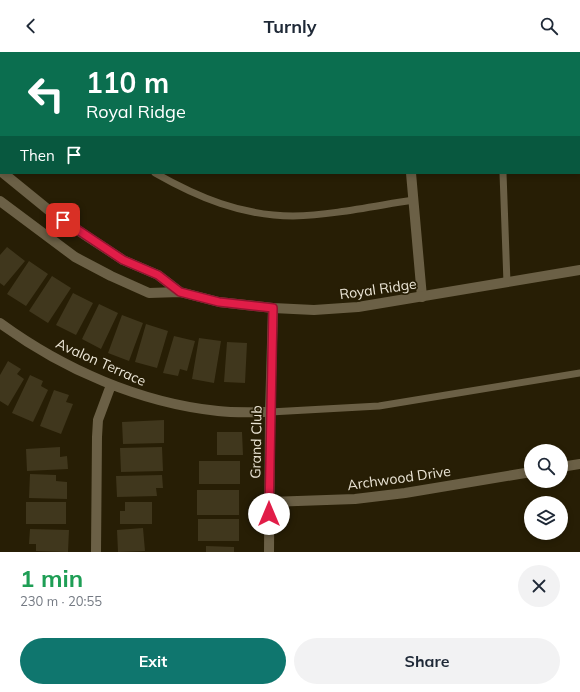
<!DOCTYPE html>
<html lang="en">
<head>
<meta charset="utf-8">
<style>
	body { margin:0; font-family:Mulish,sans-serif; background:#f2f2f3; color:#1f2937; height:100vh; display:flex; flex-direction:column; font-size:15px; white-space:nowrap }
	* { box-sizing:border-box; margin:0 }
	p { font-size:13px; color:#747a83 }
	.icon { flex:none; width:22px; height:22px; fill:none; stroke:currentColor; stroke-width:2; stroke-linecap:round; stroke-linejoin:round }
	.map { position:relative; height:500px; overflow:hidden }
	.side { display:flex; flex-direction:column; background:#fff; flex:1 }
	.side>* { flex:none }
	.guide { position:absolute; left:0px; top:0px; width:580px; height:122px; box-shadow:0 2px 6px #0003; background:#0b6e4f; color:#fff; overflow:hidden }
	.buttons { position:absolute; left:524px; top:392px; display:grid; gap:8px }
	.buttons a { display:grid; place-items:center; width:44px; height:44px; border-radius:50%; background:#fff; box-shadow:0 2px 6px #0003; font-size:20px }
	.pin { position:absolute; display:grid; place-items:center; width:34px; height:34px; color:#fff; margin:-17px; border-radius:8px; box-shadow:0 2px 6px #0006 }
	.me { position:absolute; width:44px; margin:-22px; rotate:0deg; stroke-linejoin:round; filter:drop-shadow(0 0 3px #0008) }
	.turn { display:flex; align-items:center; gap:14px; height:84px; padding:0 20px; font-size:18px }
	.turn .icon { width:52px; height:52px; stroke-width:2.5 }
	.turn b { display:block; font-size:28px; line-height:34px }
	.then { display:flex; align-items:center; height:38px; padding:0 20px; background:#0003; gap:8px; font-size:15px }
	.round { display:grid; place-items:center; flex:none; width:42px; height:42px; border-radius:21px; background:#f2f2f3 }
	.head { display:flex; align-items:center; justify-content:space-between; height:68px; padding:0 20px }
	h1 { font-size:24px; font-weight:700; line-height:30px; color:#1e9e55 }
	.primary-button { display:flex; gap:8px; margin-top:auto; padding:8px 20px }
	.primary-button a { flex:1; height:46px; border-radius:24px; background:#0f766e; color:#fff; font-size:16px; font-weight:700; line-height:46px; text-align:center }
	.primary-button a+a { background:#f2f2f3; color:#1f2937 }
	header { display:flex; justify-content:space-between; align-items:center; height:52px; padding:0 20px; background:#fff; font-size:18px; font-weight:700 }
	.map>svg:first-child { display:block }
	.building { fill:#40371d }
	.lines { fill:none; stroke-linecap:round; stroke-linejoin:round }
	.service { stroke:#6b6046; stroke-width:7 }
	.minor { stroke:#6b6046; stroke-width:10 }
	.tertiary { stroke:#6b6046; stroke-width:10 }
	.route-casing { stroke:#92132f; stroke-width:10 }
	.route { stroke:#e11d48; stroke-width:7 }
	.labels { text-anchor:middle; stroke-width:3.5; stroke-linejoin:round; paint-order:stroke }
	.street-label { font-size:14px; fill:#ebe5d6; stroke:#271e05 }
</style>
</head>
<body>
<header><svg class="icon" aria-label="back" viewBox="0 0 24 24"><path d="M15 5l-7 7 7 7"/></svg>Turnly<svg class="icon" aria-label="search" viewBox="0 0 24 24"><circle cx="10" cy="10" r="6"/><path d="M15 15l6 6"/></svg></header>
<div class="map">
<svg width="580" height="500" viewBox="0 0 580 500">
	<rect width="100%" height="100%" fill="#271e05"/>
	<path class="building" d="M 7,195 L 25,209 L 4,234 L 0,231 L 0,203 Z
		M 29,209 L 48,222 L 26,254 L 7,242 Z
		M 52,224 L 71,236 L 48,271 L 29,259 Z
		M 73,241 L 93,251 L 76,283 L 56,273 Z
		M 99,252 L 118,261 L 101,297 L 82,287 Z
		M 122,263 L 143,271 L 129,309 L 108,301 Z
		M 146,272 L 168,279 L 157,316 L 135,310 Z
		M 174,284 L 195,289 L 187,319 L 180,317 L 178,324 L 163,321 Z
		M 199,286 L 221,289 L 214,331 L 192,327 Z
		M 227,290 L 247,291 L 245,331 L 224,330 Z
		M 8,309 L 21,317 L 17,322 L 24,327 L 8,354 L 0,349 L 0,323 Z
		M 30,323 L 43,329 L 41,334 L 48,338 L 33,370 L 12,361 Z
		M 54,338 L 69,343 L 66,350 L 73,352 L 61,382 L 40,374 Z
		M 164,368 L 164,391 L 123,392 L 122,370 Z
		M 217,380 L 242,380 L 243,403 L 217,403 Z
		M 60,395 L 60,405 L 67,404 L 68,417 L 27,419 L 26,397 Z
		M 162,395 L 163,419 L 121,420 L 120,396 Z
		M 199,409 L 240,409 L 240,432 L 199,432 Z
		M 30,422 L 56,423 L 56,429 L 67,430 L 67,447 L 29,446 Z
		M 162,423 L 163,436 L 156,436 L 157,444 L 117,445 L 116,424 Z
		M 197,438 L 239,438 L 239,463 L 197,463 Z
		M 26,450 L 66,450 L 66,472 L 26,472 Z
		M 125,450 L 152,450 L 152,472 L 120,472 L 120,459 L 125,459 Z
		M 198,467 L 239,467 L 239,489 L 198,489 Z
		M 143,476 L 145,499 L 118,500 L 117,478 Z
		M 30,477 L 69,478 L 68,500 L 36,499 L 36,492 L 29,492 Z
		M 206,494 L 234,495 L 234,500 L 206,500 Z"/>
	<g class="lines">
		<path class="service" d="M 3,0 L 4,1
			M 488,0 L 488,1
			M 155,121 C 197,145 242,164 293,164 C 333,163 374,154 413,148
			M 503,121 L 507,231
			M 270,360 L 379,354 L 580,321"/>
		<path class="minor" d="M 146,0 L 147,1
			M 397,0 L 398,1
			M 411,121 L 422,245
			M 0,271 C 63,317 140,351 218,359 C 235,361 253,360 270,360
			M 561,415 L 580,412
			M 269,450 L 355,447 L 405,441 L 531,420
			M 96,500 L 97,385 L 98,368 L 111,333
			M 269,500 L 270,360 L 273,256"/>
		<path class="tertiary" d="M 3,121 L 51,160 L 88,185 L 123,208 L 158,223 L 180,240
			M 0,149 L 75,205 L 111,224 L 149,241 L 180,240 L 219,250 L 273,256 L 314,258 L 358,255 L 580,218"/>
	</g>
	<g class="lines">
		<defs>
			<path id="route" d="M 63,168 L 123,208 L 158,223 L 180,240 L 219,250 L 273,256 L 269,462"/>
		</defs>
		<use href="#route" class="route-casing"/>
		<use href="#route" class="route"/>
	</g>
	<g class="labels">
		<g class="street-label">
			<text transform="translate(378 237) rotate(-8)" y="5">Royal Ridge</text>
			<text transform="translate(101 310) rotate(24)" y="5">Avalon Terrace</text>
			<text transform="translate(256 390) rotate(-89)" y="5">Grand Club</text>
			<text transform="translate(399 426) rotate(-8)" y="5">Archwood Drive</text>
		</g>
	</g>
</svg>
<div class="buttons">
<a><svg class="icon" aria-label="search" viewBox="0 0 24 24"><circle cx="10" cy="10" r="6"/><path d="M15 15l6 6"/></svg></a>
<a><svg class="icon" aria-label="layers" viewBox="0 0 24 24"><path d="M12 4l9 5-9 5-9-5zM3 14l9 5 9-5"/></svg></a>
</div>
<div class="pin" style="left:63px;top:168px;background:#d93025"><svg class="icon" aria-label="arrive" viewBox="0 0 24 24"><path d="M6 21V4h12l-3 4 3 4H6"/></svg></div>
<svg class="me" style="left:269px;top:462px" viewBox="-20 -20 40 40"><circle r="19" fill="#fff"/><path d="M0-13L10 11 0 6-10 11z" fill="#e11d48"/></svg>
<div class="guide">
<div class="turn"><svg class="icon" aria-label="left" viewBox="0 0 24 24"><path d="M17 20v-9H6M10 6l-5 5 5 5"/></svg><div><b>110 m</b>Royal Ridge</div></div>
<div class="then">Then<svg class="icon" aria-label="arrive" viewBox="0 0 24 24"><path d="M6 21V4h12l-3 4 3 4H6"/></svg></div>
</div>
</div>
<section class="side">
<div class="head"><div><h1>1 min</h1><p>230 m · 20:55</p></div><a class="round"><svg class="icon" aria-label="close" viewBox="0 0 24 24"><path d="M6 6l12 12M18 6L6 18"/></svg></a></div>
<div class="primary-button"><a>Exit</a><a>Share</a></div>
</section>
</body>
</html>
